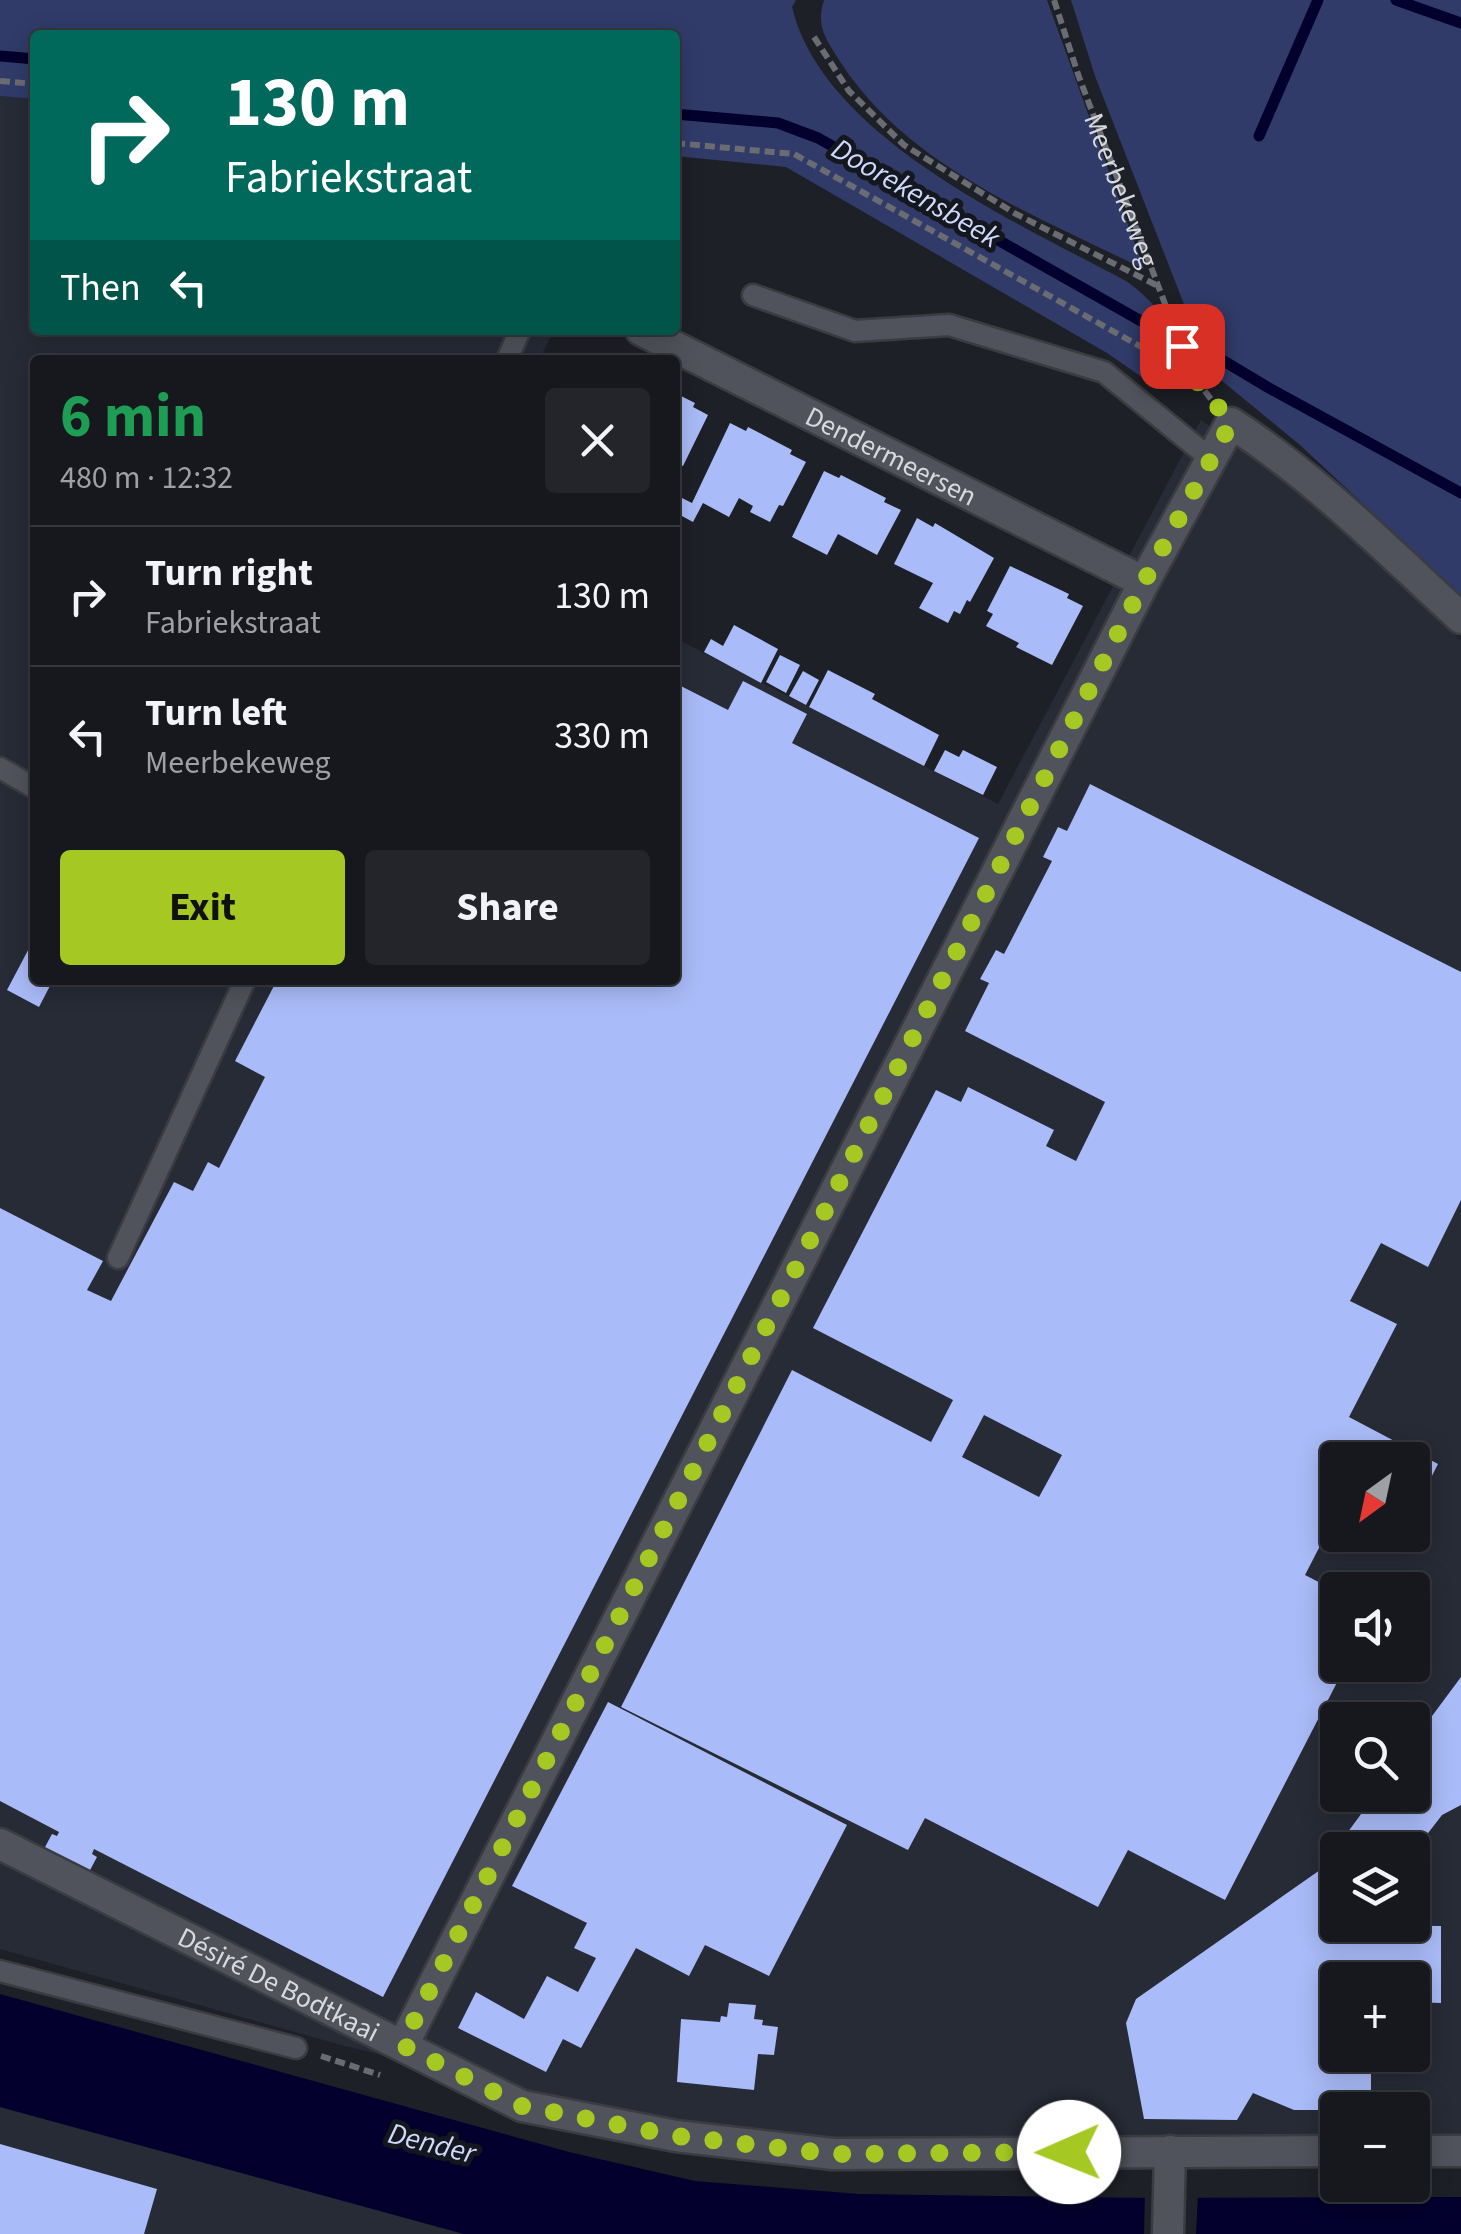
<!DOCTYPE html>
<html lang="en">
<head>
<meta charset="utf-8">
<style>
	body { margin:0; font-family:"Source Sans 3",sans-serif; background:#23252a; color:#f1f3f6; height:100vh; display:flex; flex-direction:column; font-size:38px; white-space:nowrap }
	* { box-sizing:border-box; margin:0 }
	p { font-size:32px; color:#9ea0a4 }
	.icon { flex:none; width:55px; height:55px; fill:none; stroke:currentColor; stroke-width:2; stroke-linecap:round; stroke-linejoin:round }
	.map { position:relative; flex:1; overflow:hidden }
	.details { position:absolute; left:30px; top:355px; width:650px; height:630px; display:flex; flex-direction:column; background:#16181d; border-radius:10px; box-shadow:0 5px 25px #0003,0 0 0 2px #35373b }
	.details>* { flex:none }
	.top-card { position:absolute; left:30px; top:30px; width:650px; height:305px; border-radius:10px; box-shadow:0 5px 25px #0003,0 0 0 2px #35373b; background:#00695c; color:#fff; overflow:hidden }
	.needle { width:65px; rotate:213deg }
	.controls { position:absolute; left:1320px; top:1442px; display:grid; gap:20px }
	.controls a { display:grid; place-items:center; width:110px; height:110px; border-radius:10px; background:#16181d; box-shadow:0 5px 25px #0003,0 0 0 2px #35373b; font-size:50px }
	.pin { position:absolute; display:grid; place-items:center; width:85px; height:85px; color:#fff; margin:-42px; border-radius:20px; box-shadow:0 5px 15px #0006 }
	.me { position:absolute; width:110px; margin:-55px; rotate:269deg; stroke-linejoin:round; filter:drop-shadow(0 0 8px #0008) }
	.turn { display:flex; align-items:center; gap:35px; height:210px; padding:0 30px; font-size:45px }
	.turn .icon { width:130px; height:130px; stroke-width:2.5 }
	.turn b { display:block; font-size:70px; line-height:85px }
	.then { display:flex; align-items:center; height:95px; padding:0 30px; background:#0003; gap:20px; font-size:38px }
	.round { display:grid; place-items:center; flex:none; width:105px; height:105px; border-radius:10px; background:#23252a }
	.head { display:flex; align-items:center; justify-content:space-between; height:170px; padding:0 30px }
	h1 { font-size:60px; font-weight:700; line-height:75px; color:#1e9e55 }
	.primary-button { display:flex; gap:20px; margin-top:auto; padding:20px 30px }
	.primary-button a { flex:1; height:115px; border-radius:10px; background:#a5c822; color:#111; font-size:40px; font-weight:700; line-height:115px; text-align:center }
	.primary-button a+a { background:#23252a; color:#f1f3f6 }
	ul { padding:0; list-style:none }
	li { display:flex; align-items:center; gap:30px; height:140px; padding:0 30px; border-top:2px solid #35373b }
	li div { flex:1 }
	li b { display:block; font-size:38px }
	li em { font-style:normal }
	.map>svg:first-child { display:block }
	.built { fill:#272b36; fill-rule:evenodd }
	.green { fill:#303b69 }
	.water { fill:#03002d }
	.pier { fill:#1e2027 }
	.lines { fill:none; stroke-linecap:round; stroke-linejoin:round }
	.stream { stroke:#03002d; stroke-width:11 }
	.building { fill:#a9bbf8; fill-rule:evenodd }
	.lane-casing { stroke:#3a3c41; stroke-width:25 }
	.street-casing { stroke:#3a3c41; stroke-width:35 }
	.path { stroke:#6a6c72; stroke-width:6; stroke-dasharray:10 5; stroke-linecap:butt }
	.lane { stroke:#50535b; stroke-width:20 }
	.street { stroke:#50535b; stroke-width:30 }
	.route { stroke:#a5c822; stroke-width:18; stroke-dasharray:0 32.4 }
	.labels { text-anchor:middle; stroke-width:10; stroke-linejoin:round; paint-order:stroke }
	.street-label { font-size:28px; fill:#d7d9de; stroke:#15171e }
	.water-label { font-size:30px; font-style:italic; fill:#cfd9fb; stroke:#15171e }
</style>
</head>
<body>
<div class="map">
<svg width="1461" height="2234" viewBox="0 0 1461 2234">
	<rect width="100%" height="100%" fill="#1e2027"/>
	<path class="built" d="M 0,96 L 35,99 L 35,330 L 554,330 L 539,360 L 35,360 L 35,980 L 675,980 L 675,638 L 998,804 L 1201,420 L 1283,477 L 1461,640 L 1461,2136 L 1413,2137 L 1412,2110 L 1338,2110 L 1337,2137 L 843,2142 L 599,2108 L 341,2045 L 0,1949 ZM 1338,1460 L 1412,1460 L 1412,1535 L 1338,1535 ZM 1338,1590 L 1412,1590 L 1412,1665 L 1338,1665 ZM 1338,1720 L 1412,1720 L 1412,1795 L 1338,1795 ZM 1338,1850 L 1412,1850 L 1412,1925 L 1338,1925 ZM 1338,1980 L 1412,1980 L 1412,2055 L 1338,2055 Z
		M 0,2107 L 464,2234 L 0,2234 Z"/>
	<path class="green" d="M 0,0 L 796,0 L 792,7 C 823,137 1018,223 1126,281 C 1174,316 1172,335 1159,389 L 1107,353 L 786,167 L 675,156 L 675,35 L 35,35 L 35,99 L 0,96 Z
		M 824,0 L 1047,0 L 1144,269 C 1036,216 909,167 841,63 C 827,40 815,27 824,0 Z
		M 1071,0 L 1461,0 L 1461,595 L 1300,445 L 1210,371 L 1095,76 Z"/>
	<path class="water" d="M 0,1994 L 569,2152 L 695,2181 L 859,2194 L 1151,2198 L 1461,2197 L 1461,2234 L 464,2234 L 0,2107 Z"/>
	<path class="pier" d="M 1145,2193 L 1198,2193 L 1196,2234 L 1144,2234 Z"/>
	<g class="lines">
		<path class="stream" d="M 1396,0 L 1461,23
			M 0,56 L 35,59
			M 675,114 L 778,123 L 818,138 L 1141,321
			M 1259,136 L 1318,0
			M 1202,348 L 1269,388 L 1461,493"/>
	</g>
	<path class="building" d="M 675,393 L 695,403 L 693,407 L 708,415 L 683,466 L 678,464 L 675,471 Z
		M 730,423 L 746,431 L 748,427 L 792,450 L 790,454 L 806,462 L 783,506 L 779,505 L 770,522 L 750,512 L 753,506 L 739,498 L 729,517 L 703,503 L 693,522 L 680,515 L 678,520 L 675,507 L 680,497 L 692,503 Z
		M 824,471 L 839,478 L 841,475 L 886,498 L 884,502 L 901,510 L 877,555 L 838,534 L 827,555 L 792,537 Z
		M 917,518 L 933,527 L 935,523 L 994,558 L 970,602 L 967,600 L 960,614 L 954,611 L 948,623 L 919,608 L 933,583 L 894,564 Z
		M 1010,566 L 1069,594 L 1067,598 L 1083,606 L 1052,665 L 1016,647 L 1019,643 L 986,626 L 993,614 L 987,611 Z
		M 734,625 L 778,649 L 761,683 L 704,652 L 711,639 L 723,646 Z
		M 780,655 L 800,665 L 786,693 L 766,682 Z
		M 828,670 L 875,694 L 872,699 L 939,735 L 924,766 L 809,707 Z
		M 803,671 L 819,680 L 806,705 L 789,696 Z
		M 743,681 L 807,714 L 792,743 L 979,838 L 383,1997 L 94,1849 L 92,1854 L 97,1857 L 89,1872 L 44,1849 L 52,1834 L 57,1836 L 59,1832 L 0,1801 L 0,1208 L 103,1261 L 87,1290 L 111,1301 L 174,1182 L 193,1191 L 208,1162 L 219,1168 L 265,1077 L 235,1061 L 277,980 L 675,980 L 675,683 L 728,710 Z
		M 945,750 L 959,757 L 963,750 L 997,767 L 983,795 L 934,771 Z
		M 1090,784 L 1461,972 L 1461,1200 L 1428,1267 L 1381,1243 L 1350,1301 L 1397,1324 L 1349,1417 L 1438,1464 L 1415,1509 L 1412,1508 L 1412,1460 L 1338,1460 L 1338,1511 L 1305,1575 L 1338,1592 L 1338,1665 L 1346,1665 L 1225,1900 L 1128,1850 L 1098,1907 L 925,1818 L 908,1850 L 621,1707 L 792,1370 L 931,1442 L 953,1400 L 813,1328 L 936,1090 L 961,1102 L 968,1087 L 1054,1130 L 1046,1146 L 1076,1161 L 1105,1102 L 965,1031 L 989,983 L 980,979 L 996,950 L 1004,954 L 1052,861 L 1043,857 L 1058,827 L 1067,831 ZM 984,1415 L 1062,1455 L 1039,1497 L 962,1457 Z
		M 35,937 L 35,980 L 53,980 L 39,1007 L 7,990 Z
		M 1461,1677 L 1461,1805 L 1442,1815 L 1412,1854 L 1412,1850 L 1338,1850 L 1338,1925 L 1441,1926 L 1441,2003 L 1412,2002 L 1412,1980 L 1338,1980 L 1338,2055 L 1371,2055 L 1371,2110 L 1294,2110 L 1253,2093 L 1237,2120 L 1144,2119 L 1126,2023 L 1136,1999 L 1320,1870 L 1375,1795 L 1412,1795 L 1412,1743 Z
		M 608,1702 L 847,1825 L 769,1976 L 705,1945 L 689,1976 L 636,1948 L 581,2048 L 563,2039 L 546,2072 L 458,2028 L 476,1992 L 524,2019 L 547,1976 L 578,1992 L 596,1958 L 574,1948 L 587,1923 L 512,1886 Z
		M 729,2003 L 756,2005 L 754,2019 L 763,2020 L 762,2025 L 778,2027 L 774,2055 L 758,2054 L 754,2090 L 677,2082 L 681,2019 L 720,2022 L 721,2016 L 727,2017 Z
		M 0,2144 L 157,2189 L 144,2234 L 0,2234 Z"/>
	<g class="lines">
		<defs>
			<path id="lane" d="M 753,295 L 855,331 L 949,325 L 1104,372 L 1211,459
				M 507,360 L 520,330
				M 0,768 L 35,788
				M 118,1258 L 245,980
				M 0,1971 L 296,2048"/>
			<g id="street">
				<path id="s2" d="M 641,330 L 1144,582"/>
				<path id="s3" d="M 0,1844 L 522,2106 L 676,2136 L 833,2154 L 1338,2151"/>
				<path d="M 403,2045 L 1144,582 L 1231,423 C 1316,478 1387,550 1461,618"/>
				<path d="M 1412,2151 L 1461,2151"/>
				<path d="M 1168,2234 L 1170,2151"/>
			</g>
		</defs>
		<use href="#lane" class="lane-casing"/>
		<use href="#street" class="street-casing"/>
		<g class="path">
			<path id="s1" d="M 1054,0 L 1079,77 L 1192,375 L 1211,399"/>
			<path d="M 814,37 L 849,91 L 904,145 L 1016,214 L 1160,287"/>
			<path d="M 0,81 L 35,84"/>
			<path d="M 675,143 L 794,154 L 1192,375"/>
			<path d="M 321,2056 L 380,2075"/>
		</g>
		<use href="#lane" class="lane"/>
		<use href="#street" class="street"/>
	</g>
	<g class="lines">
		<path class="route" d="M 1069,2152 L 833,2154 L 676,2136 L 522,2106 L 402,2045 L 1144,582 L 1231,423 L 1192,375 L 1182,346"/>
	</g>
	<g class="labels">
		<g class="street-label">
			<text dy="10" stroke="none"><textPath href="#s1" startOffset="202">Meerbekeweg</textPath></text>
			<text dy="10" stroke="none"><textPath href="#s2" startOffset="280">Dendermeersen</textPath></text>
			<text dy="10" stroke="none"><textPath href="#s3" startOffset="312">Désiré De Bodtkaai</textPath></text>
		</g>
		<g class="water-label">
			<text transform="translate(916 193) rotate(30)" y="10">Doorekensbeek</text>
			<text transform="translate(432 2143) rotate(14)" y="10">Dender</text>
		</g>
	</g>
</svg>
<div class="controls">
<a><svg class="needle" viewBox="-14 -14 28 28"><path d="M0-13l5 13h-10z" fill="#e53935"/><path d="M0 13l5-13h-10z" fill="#9ea0a4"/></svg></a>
<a><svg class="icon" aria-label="sound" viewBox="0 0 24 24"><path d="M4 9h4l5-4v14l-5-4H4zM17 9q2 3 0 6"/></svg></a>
<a><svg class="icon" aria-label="search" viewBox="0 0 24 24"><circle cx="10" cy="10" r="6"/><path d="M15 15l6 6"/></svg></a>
<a><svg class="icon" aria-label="layers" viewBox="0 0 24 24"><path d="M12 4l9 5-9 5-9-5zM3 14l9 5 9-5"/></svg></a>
<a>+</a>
<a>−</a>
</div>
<div class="pin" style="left:1182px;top:346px;background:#d93025"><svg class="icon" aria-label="arrive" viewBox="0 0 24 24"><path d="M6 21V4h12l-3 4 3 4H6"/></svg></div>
<svg class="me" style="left:1069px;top:2152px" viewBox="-20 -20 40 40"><circle r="19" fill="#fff"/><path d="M0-13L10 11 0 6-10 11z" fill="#a5c822"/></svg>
<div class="top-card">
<div class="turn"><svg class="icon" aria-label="right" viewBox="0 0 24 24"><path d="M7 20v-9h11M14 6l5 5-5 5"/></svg><div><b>130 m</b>Fabriekstraat</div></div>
<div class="then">Then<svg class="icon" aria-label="left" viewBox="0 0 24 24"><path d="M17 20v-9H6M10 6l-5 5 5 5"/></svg></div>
</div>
<section class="details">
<div class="head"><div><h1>6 min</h1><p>480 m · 12:32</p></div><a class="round"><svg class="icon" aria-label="close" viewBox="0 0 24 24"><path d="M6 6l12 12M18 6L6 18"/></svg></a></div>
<ul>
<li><svg class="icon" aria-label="right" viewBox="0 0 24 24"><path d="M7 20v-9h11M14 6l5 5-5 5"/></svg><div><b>Turn right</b><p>Fabriekstraat</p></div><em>130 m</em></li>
<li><svg class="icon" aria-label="left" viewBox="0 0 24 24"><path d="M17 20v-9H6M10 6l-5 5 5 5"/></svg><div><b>Turn left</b><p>Meerbekeweg</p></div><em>330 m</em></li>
</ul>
<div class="primary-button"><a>Exit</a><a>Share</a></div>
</section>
</div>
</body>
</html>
